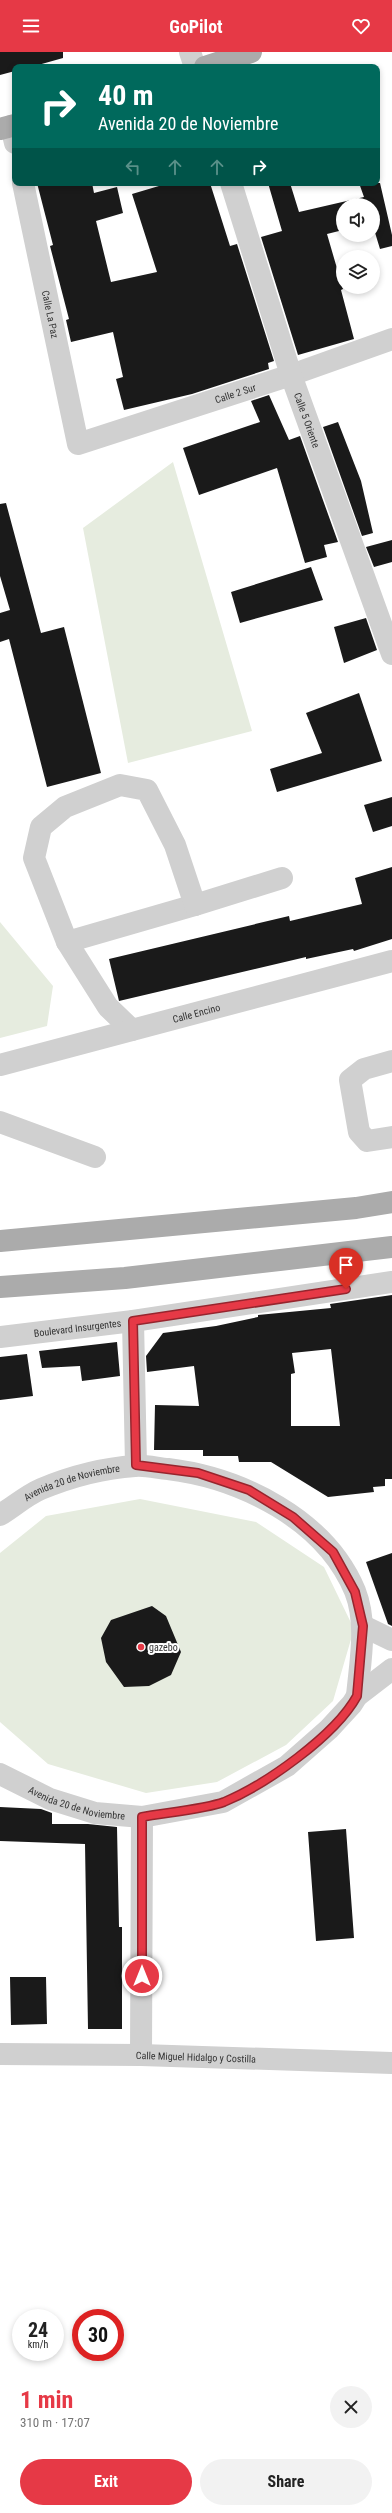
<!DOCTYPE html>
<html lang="en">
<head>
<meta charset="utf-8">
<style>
	body { margin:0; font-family:"Roboto Condensed",sans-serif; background:#f2f2f2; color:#222; height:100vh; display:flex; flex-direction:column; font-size:15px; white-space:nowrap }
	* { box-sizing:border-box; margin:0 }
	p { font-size:13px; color:#767676 }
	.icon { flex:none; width:22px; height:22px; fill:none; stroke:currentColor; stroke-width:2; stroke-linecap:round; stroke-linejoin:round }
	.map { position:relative; height:2321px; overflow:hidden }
	.sheet { display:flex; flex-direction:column; background:#fff; flex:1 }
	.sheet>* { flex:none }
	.hud { position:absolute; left:12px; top:12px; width:368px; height:122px; border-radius:8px; box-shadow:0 2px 6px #0003; background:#00695c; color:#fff; overflow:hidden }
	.fabs { position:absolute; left:336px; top:146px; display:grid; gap:8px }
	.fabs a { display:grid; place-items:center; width:44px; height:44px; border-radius:50%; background:#fff; box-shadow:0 2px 6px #0003; font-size:20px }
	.speed { position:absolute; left:12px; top:2257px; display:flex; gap:8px; font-size:20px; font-weight:700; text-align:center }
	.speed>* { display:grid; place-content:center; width:52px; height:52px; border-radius:50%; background:#fff; box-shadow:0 2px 6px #0003; line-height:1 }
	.speed small { font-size:10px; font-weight:400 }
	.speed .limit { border:6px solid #d22; background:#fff; color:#111 }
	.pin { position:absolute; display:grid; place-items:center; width:34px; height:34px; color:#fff; margin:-41px -17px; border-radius:50% 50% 50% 0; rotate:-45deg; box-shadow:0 0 4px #0007 }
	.pin .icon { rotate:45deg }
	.me { position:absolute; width:44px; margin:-22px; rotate:0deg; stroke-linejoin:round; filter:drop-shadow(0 0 3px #0008) }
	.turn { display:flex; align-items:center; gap:14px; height:84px; padding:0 20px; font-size:18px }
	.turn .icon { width:52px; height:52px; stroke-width:2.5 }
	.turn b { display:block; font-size:28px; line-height:34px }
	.lanes { display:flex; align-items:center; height:38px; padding:0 20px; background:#0003; justify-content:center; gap:20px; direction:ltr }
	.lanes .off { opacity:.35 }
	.round { display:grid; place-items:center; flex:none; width:42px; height:42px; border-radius:21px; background:#f2f2f2 }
	.headline { display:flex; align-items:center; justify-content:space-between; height:68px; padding:0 20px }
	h1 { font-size:24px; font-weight:700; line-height:30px; color:#e63946 }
	.cta { display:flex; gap:8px; margin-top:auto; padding:8px 20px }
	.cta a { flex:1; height:46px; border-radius:24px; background:#e63946; color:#fff; font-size:16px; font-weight:700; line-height:46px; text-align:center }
	.cta a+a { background:#f2f2f2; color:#222 }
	header { display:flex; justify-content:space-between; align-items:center; height:52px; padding:0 20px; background:#e63946; color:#fff; font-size:18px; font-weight:700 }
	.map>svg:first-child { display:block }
	.green { fill:#e6ecdf }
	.building { fill:#1a1a1a; fill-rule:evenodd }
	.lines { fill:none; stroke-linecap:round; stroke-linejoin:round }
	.minor { stroke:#d0d0d0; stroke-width:22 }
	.major { stroke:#ababab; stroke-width:22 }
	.route-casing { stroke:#96252e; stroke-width:10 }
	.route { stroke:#e63946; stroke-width:7 }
	.poi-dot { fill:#e63946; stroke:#fff; stroke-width:1.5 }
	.labels { text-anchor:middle; stroke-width:4; stroke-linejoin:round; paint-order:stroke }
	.street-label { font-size:10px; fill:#333; stroke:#fff }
	.poi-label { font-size:10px; fill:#333; stroke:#fff; text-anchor:start }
</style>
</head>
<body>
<header><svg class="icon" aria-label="menu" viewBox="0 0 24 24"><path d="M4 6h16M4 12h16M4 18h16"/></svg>GoPilot<svg class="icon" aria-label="heart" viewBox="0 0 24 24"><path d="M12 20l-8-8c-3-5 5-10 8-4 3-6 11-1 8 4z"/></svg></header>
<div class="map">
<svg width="392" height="2321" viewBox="0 0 392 2321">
	<rect width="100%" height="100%" fill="#fff"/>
	<path class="green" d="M 173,410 L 252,679 L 128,711 L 83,476 Z
		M 0,870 L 53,934 L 47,974 L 0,986 Z
		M 140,1447 L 256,1470 L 324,1515 L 354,1577 L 333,1649 L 286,1693 L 217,1730 L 146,1741 L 48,1712 L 0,1670 L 0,1501 L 46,1464 Z"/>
	<path class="building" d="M 0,0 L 63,0 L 63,6 L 31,15 L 15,15 L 15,19 L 0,23 Z
		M 37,131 L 92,131 L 94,141 L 117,135 L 123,161 L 96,169 L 111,230 L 157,220 L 132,142 L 169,131 L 210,131 L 230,194 L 237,192 L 274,309 L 268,311 L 269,317 L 192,342 L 124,358 L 116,327 L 123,325 L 113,280 L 71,290 L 66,268 L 69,267 L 50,194 L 53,193 Z
		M 268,131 L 290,131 L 299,160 L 364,145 L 359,131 L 380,131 L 392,183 L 392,194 L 380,197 L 373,174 L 373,153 L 343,153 L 343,178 L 327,182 L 343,237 L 341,238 L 354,287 L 298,303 L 261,185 L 282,179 Z
		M 269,343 L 289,388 L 300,384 L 338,490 L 324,493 L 327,505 L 305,511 L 277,416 L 199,443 L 183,396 L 260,370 L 251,349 Z
		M 338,370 L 361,429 L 373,481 L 362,484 L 323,375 Z
		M 6,451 L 41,581 L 64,575 L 101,721 L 47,735 L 9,587 L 0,590 L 0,561 L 10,558 L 0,524 L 0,452 Z
		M 392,488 L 392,510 L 374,515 L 366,495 Z
		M 311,515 L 323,548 L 240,571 L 231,540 Z
		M 366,566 L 377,598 L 344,611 L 334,575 Z
		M 359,641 L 382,709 L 277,740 L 270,717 L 322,701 L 306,661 Z
		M 392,745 L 392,774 L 373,780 L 364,753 Z
		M 392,815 L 392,887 L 354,899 L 353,897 L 306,907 L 306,905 L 119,949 L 109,907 L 289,864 L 290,869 L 362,852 L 355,826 Z
		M 392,1243 L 392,1427 L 385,1427 L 385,1434 L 373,1435 L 374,1440 L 328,1445 L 271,1410 L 239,1410 L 238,1404 L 203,1404 L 203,1398 L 154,1398 L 155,1353 L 199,1354 L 194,1314 L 147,1320 L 146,1304 L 163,1281 L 216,1274 L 258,1265 L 258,1263 L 331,1256 L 330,1252 ZM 331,1297 L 340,1374 L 291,1374 L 291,1322 L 295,1321 L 292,1301 Z
		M 117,1290 L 120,1324 L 82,1329 L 80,1314 L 42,1316 L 39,1299 Z
		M 27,1302 L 33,1344 L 0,1348 L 0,1305 Z
		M 392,1501 L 392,1574 L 388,1572 L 366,1510 Z
		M 152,1554 L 166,1564 L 181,1600 L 171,1623 L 149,1634 L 124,1635 L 106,1610 L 101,1586 L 111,1568 Z
		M 0,1755 L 41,1757 L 52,1761 L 52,1772 L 88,1772 L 117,1775 L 119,1875 L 122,1875 L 122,1977 L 88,1977 L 85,1792 L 0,1789 Z
		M 346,1777 L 354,1886 L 316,1889 L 308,1780 Z
		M 10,1925 L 46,1925 L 47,1972 L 11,1973 Z"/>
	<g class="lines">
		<g class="minor">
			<path d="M 190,0 L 195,15"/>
			<path d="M 11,74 L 15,91"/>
			<path id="s1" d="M 23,131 L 78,392 L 291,323 L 392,287"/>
			<path id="s2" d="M 231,131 L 291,323 L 392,602"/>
			<path d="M 67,890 L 195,853"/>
			<path d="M 132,978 L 108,955 L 67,890 L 34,806 L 41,775 L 65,755 L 120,733 L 147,738 L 175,793 L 195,853 L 282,826"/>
			<path d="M 392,1009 L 364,1017 L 350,1028 L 359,1080 L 367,1089 L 392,1085"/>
			<path id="s3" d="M 0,1013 L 392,909"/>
			<path d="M 0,1070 L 95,1105"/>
			<path d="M 133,1269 L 136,1413"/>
			<path id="s4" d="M 0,1285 L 133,1269 L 392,1230"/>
			<path id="s5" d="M 0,1463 C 13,1455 27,1443 41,1437 C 70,1425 104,1416 135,1414 C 145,1413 157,1416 168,1417 C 241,1426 325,1467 355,1539 C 368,1572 360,1610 357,1644"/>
			<path d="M 363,1574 L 392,1588"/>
			<path id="s6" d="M 0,1722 L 50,1747 L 95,1761 L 142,1765 L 223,1750 L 287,1714 L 329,1677 L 352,1652 L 357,1644 L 392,1617"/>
			<path id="s7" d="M 0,2002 L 141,2003 L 392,2011"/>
			<path d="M 141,2003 L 142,1765"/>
		</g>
		<path class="major" d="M 205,15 L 251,0
			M 0,77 L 15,73
			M 0,1189 L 356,1156 L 392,1150
			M 0,1235 L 125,1226 L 392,1195"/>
	</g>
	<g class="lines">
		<defs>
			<path id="route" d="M 142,1924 L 142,1765 C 163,1761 206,1757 224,1750 C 265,1733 335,1684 357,1644 L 363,1574 L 355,1540 L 333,1500 L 293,1465 L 249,1438 L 198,1421 L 136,1413 L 133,1269 L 346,1237"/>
		</defs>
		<use href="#route" class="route-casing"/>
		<use href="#route" class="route"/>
	</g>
	<circle class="poi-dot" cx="141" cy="1595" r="4"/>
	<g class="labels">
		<g class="street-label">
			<text dy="4" stroke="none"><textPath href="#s1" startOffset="134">Calle La Paz</textPath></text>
			<text dy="4" stroke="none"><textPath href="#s1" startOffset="432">Calle 2 Sur</textPath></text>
			<text dy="4" stroke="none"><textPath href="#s2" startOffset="249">Calle 5 Oriente</textPath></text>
			<text dy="4" stroke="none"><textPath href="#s3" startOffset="203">Calle Encino</textPath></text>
			<text dy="4" stroke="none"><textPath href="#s4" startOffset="78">Boulevard Insurgentes</textPath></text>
			<text dy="4" stroke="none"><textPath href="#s5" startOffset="80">Avenida 20 de Noviembre</textPath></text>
			<text dy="4" stroke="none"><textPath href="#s6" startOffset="83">Avenida 20 de Noviembre</textPath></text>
			<text dy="4" stroke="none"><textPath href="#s7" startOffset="196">Calle Miguel Hidalgo y Costilla</textPath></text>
		</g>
		<g class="poi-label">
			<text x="149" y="1599">gazebo</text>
		</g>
	</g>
</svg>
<div class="fabs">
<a><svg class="icon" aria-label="sound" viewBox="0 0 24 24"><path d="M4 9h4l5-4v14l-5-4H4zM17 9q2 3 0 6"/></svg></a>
<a><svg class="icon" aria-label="layers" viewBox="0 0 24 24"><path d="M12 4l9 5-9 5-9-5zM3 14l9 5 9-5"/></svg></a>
</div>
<div class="speed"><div>24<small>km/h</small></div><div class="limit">30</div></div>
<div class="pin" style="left:346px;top:1237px;background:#d93025"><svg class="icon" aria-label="arrive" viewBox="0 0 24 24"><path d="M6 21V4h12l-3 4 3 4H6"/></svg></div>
<svg class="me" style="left:142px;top:1924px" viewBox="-20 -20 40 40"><circle r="17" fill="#e63946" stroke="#fff" stroke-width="3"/><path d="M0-11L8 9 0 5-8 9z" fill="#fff"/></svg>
<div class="hud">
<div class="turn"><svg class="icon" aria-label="right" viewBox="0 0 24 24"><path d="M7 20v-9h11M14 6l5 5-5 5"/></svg><div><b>40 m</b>Avenida 20 de Noviembre</div></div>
<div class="lanes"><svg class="icon off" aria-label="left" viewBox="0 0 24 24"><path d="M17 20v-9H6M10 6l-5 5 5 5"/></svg><svg class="icon off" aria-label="ahead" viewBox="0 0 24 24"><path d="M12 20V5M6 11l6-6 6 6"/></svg><svg class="icon off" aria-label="ahead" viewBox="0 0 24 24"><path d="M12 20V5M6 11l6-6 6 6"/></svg><svg class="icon" aria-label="right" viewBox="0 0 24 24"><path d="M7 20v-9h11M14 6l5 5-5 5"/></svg></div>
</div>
</div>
<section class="sheet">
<div class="headline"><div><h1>1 min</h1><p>310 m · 17:07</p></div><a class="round"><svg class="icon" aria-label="close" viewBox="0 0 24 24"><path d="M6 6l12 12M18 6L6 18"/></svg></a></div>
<div class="cta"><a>Exit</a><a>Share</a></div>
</section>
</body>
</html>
